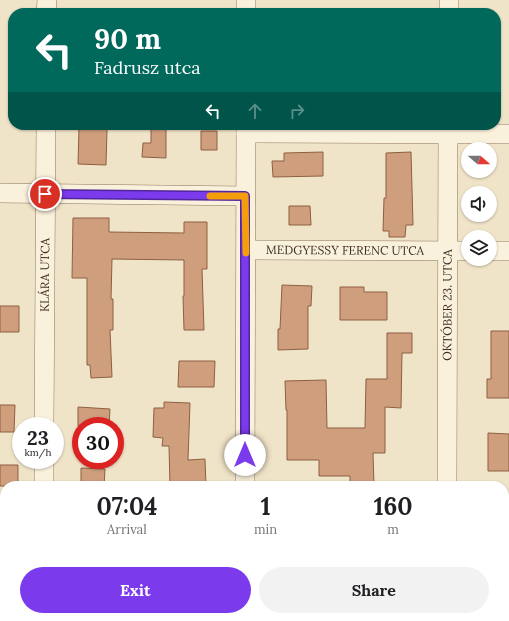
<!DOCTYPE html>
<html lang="en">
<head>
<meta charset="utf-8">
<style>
	body { margin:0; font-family:Lora,serif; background:#f2f2f2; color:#202124; height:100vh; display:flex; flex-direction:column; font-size:15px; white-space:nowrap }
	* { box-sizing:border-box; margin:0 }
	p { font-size:13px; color:#757577 }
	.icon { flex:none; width:22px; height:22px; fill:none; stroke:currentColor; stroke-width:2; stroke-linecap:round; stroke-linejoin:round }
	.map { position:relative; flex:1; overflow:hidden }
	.panel { position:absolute; left:0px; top:481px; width:509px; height:140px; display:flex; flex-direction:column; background:#fff; border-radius:16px 16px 0 0; box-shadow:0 1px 3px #0004 }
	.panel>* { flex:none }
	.hud { position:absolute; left:8px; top:8px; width:493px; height:122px; border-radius:16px; box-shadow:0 1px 3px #0004; background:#00695c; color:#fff; overflow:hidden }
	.needle { width:26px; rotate:110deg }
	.tools { position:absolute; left:461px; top:142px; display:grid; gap:8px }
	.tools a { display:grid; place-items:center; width:36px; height:36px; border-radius:50%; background:#fff; box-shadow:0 1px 3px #0004; font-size:20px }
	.speed { position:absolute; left:12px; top:417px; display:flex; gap:8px; font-size:20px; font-weight:700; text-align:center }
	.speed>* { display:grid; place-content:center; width:52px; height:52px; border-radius:50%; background:#fff; box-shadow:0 1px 3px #0004; line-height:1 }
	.speed small { font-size:10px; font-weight:400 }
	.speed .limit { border:6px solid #d22; background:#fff; color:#111 }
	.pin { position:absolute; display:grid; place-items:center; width:34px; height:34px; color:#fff; margin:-17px; border:2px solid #fff; border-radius:50%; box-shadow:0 1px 4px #0007 }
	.me { position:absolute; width:44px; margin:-22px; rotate:0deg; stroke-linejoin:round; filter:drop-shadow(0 0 3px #0008) }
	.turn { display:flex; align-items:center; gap:14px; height:84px; padding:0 20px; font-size:18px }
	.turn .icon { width:52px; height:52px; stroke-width:2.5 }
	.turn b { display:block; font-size:28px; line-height:34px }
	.lanes { display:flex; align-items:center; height:38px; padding:0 20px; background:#0003; justify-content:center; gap:20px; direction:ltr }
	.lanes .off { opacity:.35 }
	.eta { display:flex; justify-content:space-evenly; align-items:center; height:68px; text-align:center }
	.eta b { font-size:24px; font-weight:700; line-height:28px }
	.action { display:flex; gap:8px; margin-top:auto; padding:8px 20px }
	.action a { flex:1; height:46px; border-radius:24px; background:#7c3aed; color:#fff; font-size:16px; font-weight:700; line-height:46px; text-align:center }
	.action a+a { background:#f2f2f2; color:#202124 }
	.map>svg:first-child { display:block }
	.building { fill:#cf9f7d; stroke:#8d5f41 }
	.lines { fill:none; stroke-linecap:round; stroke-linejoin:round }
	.minor-casing { stroke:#8d765c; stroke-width:20 }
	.minor { stroke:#faf1dc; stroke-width:19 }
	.route-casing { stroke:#51269a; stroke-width:10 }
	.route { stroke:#7c3aed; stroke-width:7 }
	.slow { stroke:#f59e0b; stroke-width:7 }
	.labels { text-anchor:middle; stroke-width:4; stroke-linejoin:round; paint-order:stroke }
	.street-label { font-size:12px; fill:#3d2e20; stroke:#f7eed8 }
</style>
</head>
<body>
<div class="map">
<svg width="509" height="621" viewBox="0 0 509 621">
	<rect width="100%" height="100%" fill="#f0e4c8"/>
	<path class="building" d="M 79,128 L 107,129 L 106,165 L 78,164 Z
		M 151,128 L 166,128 L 166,158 L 142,157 L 143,143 L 151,143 Z
		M 201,131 L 217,131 L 217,150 L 201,150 Z
		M 323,152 L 323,176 L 273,177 L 272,161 L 284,161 L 284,153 Z
		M 411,152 L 413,225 L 406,225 L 405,237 L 389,237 L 389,231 L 383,231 L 384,198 L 386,198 L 386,153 Z
		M 289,206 L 310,206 L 311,225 L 289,225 Z
		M 73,218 L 109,218 L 109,232 L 184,233 L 184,222 L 207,222 L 207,269 L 202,269 L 204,330 L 184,330 L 183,296 L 184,296 L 184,260 L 112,259 L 111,299 L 113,299 L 113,330 L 110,330 L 112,377 L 91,378 L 90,365 L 87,365 L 87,278 L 72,278 Z
		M 282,285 L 312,286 L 311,306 L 308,306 L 308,349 L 278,350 L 278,329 L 280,329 Z
		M 340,287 L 364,287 L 364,292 L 387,292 L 387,320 L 340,320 Z
		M 0,306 L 19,306 L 19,332 L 0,332 Z
		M 491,331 L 509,331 L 509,398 L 487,398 L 487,379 L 491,379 Z
		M 387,333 L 412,333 L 412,353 L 402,353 L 401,408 L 385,407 L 385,453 L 373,453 L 374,486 L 350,486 L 350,476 L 319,476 L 319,460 L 287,460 L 287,410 L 286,410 L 285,381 L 326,380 L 327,428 L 365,428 L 366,379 L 387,379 Z
		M 179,361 L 215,361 L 214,387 L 178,387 Z
		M 164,402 L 190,403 L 188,460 L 205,459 L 206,486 L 170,486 L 169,446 L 162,446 L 163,438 L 153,437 L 154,408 L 164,408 Z
		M 0,405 L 15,405 L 14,432 L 0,432 Z
		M 78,407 L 110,409 L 109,426 L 78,426 Z
		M 488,433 L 509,434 L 509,471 L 488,471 Z
		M 0,465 L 18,465 L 18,486 L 0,486 Z
		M 81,468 L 105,469 L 104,486 L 81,486 Z"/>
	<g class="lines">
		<defs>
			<g id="minor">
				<path d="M 46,13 L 47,0"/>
				<path d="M 246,13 L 246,0"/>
				<path d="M 449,13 L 449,0"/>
				<path d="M 246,133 L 509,134"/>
				<path d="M 0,193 L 245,196"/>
				<path id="s1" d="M 246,250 L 468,251"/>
				<path d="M 490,251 L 509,251"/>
				<path id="s2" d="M 44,426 L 46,125"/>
				<path d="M 44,486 L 44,460"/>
				<path d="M 245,486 L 246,125"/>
				<path id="s3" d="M 447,486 L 448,125"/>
				<path d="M 43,621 L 43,616"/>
				<path d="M 245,621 L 245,616"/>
				<path d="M 446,621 L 446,616"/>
			</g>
		</defs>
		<use href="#minor" class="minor-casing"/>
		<use href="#minor" class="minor"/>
	</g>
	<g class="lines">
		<defs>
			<path id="route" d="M 45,194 L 245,196 L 245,455"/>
		</defs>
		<use href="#route" class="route-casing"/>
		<use href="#route" class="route"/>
		<path class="slow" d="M 210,196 L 245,196 L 246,253"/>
	</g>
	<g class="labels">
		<g class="street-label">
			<text dy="4" stroke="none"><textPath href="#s1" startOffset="99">MEDGYESSY FERENC UTCA</textPath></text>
			<text dy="4" stroke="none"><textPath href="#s2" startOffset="151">KLÁRA UTCA</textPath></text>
			<text dy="4" stroke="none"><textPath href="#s3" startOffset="181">OKTÓBER 23. UTCA</textPath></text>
		</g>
	</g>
</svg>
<div class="tools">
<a><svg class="needle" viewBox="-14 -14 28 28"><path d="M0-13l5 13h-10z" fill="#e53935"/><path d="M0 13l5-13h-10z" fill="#757577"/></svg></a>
<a><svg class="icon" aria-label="sound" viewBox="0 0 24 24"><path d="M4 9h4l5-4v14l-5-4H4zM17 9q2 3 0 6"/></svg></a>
<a><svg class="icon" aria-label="layers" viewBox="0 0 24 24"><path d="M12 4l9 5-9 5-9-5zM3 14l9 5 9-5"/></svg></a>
</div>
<div class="speed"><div>23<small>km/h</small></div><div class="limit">30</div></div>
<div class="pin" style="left:45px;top:194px;background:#d93025"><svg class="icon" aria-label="arrive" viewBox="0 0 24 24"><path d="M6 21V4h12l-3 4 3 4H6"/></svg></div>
<svg class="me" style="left:245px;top:455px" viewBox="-20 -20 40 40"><circle r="19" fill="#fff"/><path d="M0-13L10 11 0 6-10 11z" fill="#7c3aed"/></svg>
<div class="hud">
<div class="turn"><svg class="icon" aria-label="left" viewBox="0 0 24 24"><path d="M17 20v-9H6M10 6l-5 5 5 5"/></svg><div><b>90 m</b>Fadrusz utca</div></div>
<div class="lanes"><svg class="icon" aria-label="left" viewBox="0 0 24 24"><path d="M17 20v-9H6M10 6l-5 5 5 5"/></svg><svg class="icon off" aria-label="ahead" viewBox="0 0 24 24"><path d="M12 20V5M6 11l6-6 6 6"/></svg><svg class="icon off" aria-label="right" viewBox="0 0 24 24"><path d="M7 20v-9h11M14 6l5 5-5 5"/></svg></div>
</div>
<section class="panel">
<div class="eta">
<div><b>07:04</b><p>Arrival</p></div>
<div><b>1</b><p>min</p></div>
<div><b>160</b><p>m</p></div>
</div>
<div class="action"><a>Exit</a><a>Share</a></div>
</section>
</div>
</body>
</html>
